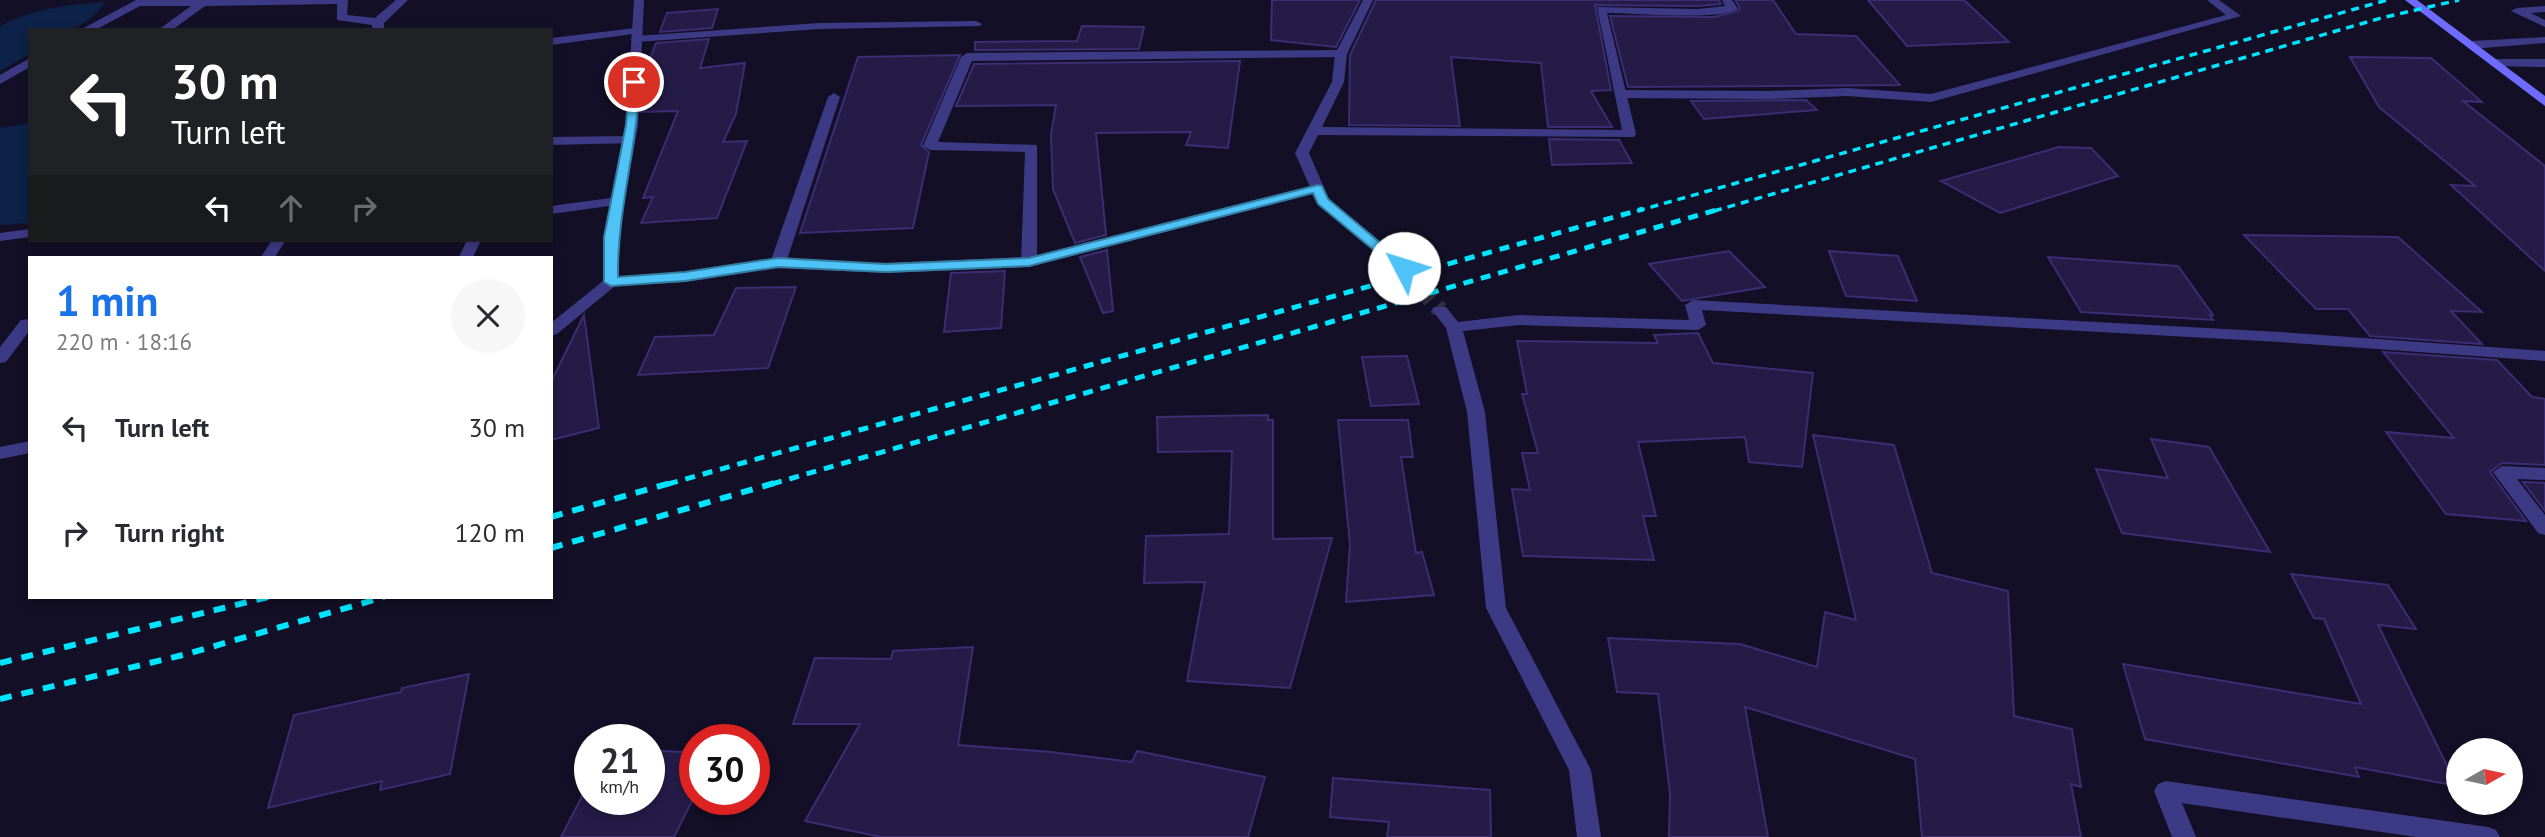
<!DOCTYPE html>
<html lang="en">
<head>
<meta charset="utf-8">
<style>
	body { margin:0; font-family:"PT Sans",sans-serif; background:#f7f7f7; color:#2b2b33; height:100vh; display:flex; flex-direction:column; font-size:26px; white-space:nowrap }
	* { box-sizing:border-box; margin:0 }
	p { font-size:23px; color:#7c7c81 }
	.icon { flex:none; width:38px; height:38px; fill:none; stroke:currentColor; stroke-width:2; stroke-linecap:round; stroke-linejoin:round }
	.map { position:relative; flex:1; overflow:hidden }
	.drawer { position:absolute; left:28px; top:256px; width:525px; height:343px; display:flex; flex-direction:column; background:#fff; border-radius:0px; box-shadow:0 4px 10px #0003 }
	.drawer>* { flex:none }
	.guide { position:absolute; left:28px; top:28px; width:525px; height:214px; border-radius:0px; box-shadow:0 4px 10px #0003; background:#202124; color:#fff; overflow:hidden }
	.needle { width:46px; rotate:81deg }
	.tools { position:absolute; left:2446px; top:738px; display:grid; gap:14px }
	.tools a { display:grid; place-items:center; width:77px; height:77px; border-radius:50%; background:#fff; box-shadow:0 4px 10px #0003; font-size:35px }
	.speed { position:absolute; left:574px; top:724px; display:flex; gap:14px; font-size:35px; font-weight:700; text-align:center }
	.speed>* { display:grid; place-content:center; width:91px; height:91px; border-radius:50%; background:#fff; box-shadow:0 4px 10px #0003; line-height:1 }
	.speed small { font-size:18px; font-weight:400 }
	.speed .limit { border:10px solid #d22; background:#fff; color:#111 }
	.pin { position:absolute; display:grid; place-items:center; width:60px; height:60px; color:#fff; margin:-30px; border:4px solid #fff; border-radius:50%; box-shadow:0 2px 7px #0007 }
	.me { position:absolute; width:77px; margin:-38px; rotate:310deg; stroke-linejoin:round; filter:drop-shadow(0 0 5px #0008) }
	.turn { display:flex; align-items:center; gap:24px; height:147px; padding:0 28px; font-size:32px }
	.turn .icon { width:91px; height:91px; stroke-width:2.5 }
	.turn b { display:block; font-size:49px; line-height:60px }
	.lanes { display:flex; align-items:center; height:66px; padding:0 28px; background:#0003; justify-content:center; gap:35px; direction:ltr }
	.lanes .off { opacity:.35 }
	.round { display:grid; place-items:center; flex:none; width:74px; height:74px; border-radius:37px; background:#f7f7f7 }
	.headline { display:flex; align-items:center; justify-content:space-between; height:119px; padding:0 28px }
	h1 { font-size:42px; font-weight:600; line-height:52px; color:#1a73e8 }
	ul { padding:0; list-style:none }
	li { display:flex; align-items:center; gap:21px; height:105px; padding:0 28px }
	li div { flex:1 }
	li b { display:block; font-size:26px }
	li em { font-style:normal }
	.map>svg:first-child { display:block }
	.water { fill:#0c2248 }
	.building { fill:#241b47; stroke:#3b2d73; stroke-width:2 }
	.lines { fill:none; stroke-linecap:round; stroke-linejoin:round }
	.street-tunnel { stroke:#312d47; stroke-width:17; stroke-dasharray:17 8; stroke-linecap:butt }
	.lane { fill:#3d3a85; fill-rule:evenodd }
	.street { fill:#3d3a85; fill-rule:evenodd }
	.secondary { fill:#6f6bff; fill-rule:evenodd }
	.rail-far2 { stroke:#00e5ff; stroke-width:3.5; stroke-dasharray:8 6; stroke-linecap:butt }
	.rail-far1 { stroke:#00e5ff; stroke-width:5; stroke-dasharray:10 8; stroke-linecap:butt }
	.rail { stroke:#00e5ff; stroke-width:6; stroke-dasharray:12 10; stroke-linecap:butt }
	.route { fill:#4fc3f7; stroke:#337fa1; stroke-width:2 }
</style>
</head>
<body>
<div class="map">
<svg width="2545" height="837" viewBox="0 0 2545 837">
	<rect width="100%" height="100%" fill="#130f26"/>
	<path class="water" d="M 105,2 C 82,34 66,30 30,30 L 30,54 L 0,71 L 0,26 C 36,8 65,5 105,2 Z
		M 30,123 L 30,223 L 0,225 L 0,128 Z"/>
	<path class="building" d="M 1272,0 L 1360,0 L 1336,47 L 1271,40 Z
		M 1376,0 L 1719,0 L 1721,4 L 1698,6 L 1595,5 L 1611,90 L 1591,91 L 1612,127 L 1548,127 L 1541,63 L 1451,57 L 1460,126 L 1349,125 L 1350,55 Z
		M 1735,0 L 1773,0 L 1796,34 L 1856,36 L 1900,85 L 1628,87 L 1610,16 L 1714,17 L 1739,11 L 1740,8 Z
		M 1868,0 L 1964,0 L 2009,42 L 1907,46 Z
		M 718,9 L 712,28 L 660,32 L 667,13 Z
		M 1082,26 L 1144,27 L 1139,49 L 975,50 L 975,42 L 1077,41 Z
		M 709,39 L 700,68 L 745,63 L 736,114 L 723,142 L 747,141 L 717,218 L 641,223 L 653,197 L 643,198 L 678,111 L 641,112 L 643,77 L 656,43 Z
		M 960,55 L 921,145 L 929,152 L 913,228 L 800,233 L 858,57 Z
		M 2350,57 L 2431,58 L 2482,102 L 2463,101 L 2545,166 L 2545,271 L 2451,185 L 2475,186 L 2379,107 Z
		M 1240,61 L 1228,148 L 1186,145 L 1191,132 L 1096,133 L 1106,235 L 1075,243 L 1053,189 L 1051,134 L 1056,105 L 956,106 L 974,64 Z
		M 1806,100 L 1817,110 L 1704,119 L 1691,101 Z
		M 1549,139 L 1619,140 L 1632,163 L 1552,165 Z
		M 2059,147 L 2091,148 L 2118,176 L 2000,213 L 1941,181 Z
		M 2244,235 L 2398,237 L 2482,312 L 2451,311 L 2482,344 L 2370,336 L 2348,309 L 2316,309 Z
		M 1107,250 L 1113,311 L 1103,313 L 1080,257 Z
		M 1729,251 L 1765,287 L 1682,301 L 1649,264 Z
		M 1829,251 L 1898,256 L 1917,301 L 1846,296 Z
		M 2048,257 L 2178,266 L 2213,315 L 2210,315 L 2213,320 L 2081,312 Z
		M 1005,271 L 1001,328 L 944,332 L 951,273 Z
		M 796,287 L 768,368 L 638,375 L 655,337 L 714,335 L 736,288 Z
		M 584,315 L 599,428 L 551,440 L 551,382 Z
		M 1698,333 L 1713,363 L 1813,373 L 1802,467 L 1749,462 L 1745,437 L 1638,442 L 1656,516 L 1643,516 L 1654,560 L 1523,556 L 1512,489 L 1530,490 L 1522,453 L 1538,453 L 1522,394 L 1527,394 L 1517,341 L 1658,343 L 1654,335 Z
		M 2383,352 L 2497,360 L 2532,397 L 2545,399 L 2545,465 L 2502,463 L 2490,472 L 2526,521 L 2446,514 L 2386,432 L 2454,438 Z
		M 1407,356 L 1419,404 L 1371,406 L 1362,357 Z
		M 1268,415 L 1268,420 L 1273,420 L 1273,539 L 1332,538 L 1290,688 L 1187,681 L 1205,582 L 1144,583 L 1146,536 L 1229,534 L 1232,451 L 1158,452 L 1157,417 Z
		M 1338,420 L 1408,420 L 1413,457 L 1401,457 L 1416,553 L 1422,552 L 1434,595 L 1346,602 L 1350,545 Z
		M 1813,435 L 1894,445 L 1932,573 L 2008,591 L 2014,716 L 2072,729 L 2081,787 L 2071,784 L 2081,837 L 1922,837 L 1915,759 L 1745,707 L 1768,837 L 1669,837 L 1670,794 L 1658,694 L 1617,692 L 1608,638 L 1740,644 L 1817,667 L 1825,612 L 1856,620 Z
		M 2151,439 L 2209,447 L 2270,552 L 2122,533 L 2096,469 L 2168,478 Z
		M 2523,482 L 2545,483 L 2545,511 Z
		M 2291,574 L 2388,585 L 2416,629 L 2378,625 L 2457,786 L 2355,767 L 2359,777 L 2145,739 L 2123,664 L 2361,704 L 2324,619 L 2314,618 Z
		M 973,647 L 958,745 L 1051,752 L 1132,762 L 1137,751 L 1265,777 L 1248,837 L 881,837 L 805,821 L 860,724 L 793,724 L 815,658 L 891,659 L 893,651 Z
		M 469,674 L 450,774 L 380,790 L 382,781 L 268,808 L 294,715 L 401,692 L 402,688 Z
		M 649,750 L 695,753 L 695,795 L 674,837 L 561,837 L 590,781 L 590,800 L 649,800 Z
		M 1333,778 L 1490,790 L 1491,837 L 1387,837 L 1389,822 L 1330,817 Z"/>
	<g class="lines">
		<path class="street-tunnel" d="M 1404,268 L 1440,310"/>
		<path class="lane" d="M 136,0 L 348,0 L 347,15 L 375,18 L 396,0 L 408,0 L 384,23 L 384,30 L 372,30 L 372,25 L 337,20 L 337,4 L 205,6 L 172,30 L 158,30 L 191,6 L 140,6 L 95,30 L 80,30 Z
			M 2207,0 L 2219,0 L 2241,16 L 1931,102 L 1847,96 L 1770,99 L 1622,98 L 1616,94 L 1622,90 L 1770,91 L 1847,88 L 1931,94 L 2226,15 Z
			M 2545,6 L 2545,12 L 2531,13 L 2545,20 L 2545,27 L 2511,11 L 2517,8 Z
			M 976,21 L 982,24 L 980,26 L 820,29 L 636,42 L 630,39 L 636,36 L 820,23 Z
			M 636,28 L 640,29 L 640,33 L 551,45 L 551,38 Z
			M 1341,50 L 1347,54 L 1345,57 L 972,61 L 938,142 L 1037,145 L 1037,262 L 1029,267 L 1021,262 L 1025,152 L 930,150 L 923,146 L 961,57 L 967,53 Z
			M 30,58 L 30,67 L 0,84 L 0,75 Z
			M 2495,59 L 2545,59 L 2545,67 L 2491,66 L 2491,60 Z
			M 834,93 L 840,97 L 786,263 L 778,268 L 773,266 L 770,263 L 828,97 Z
			M 629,136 L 634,137 L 634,143 L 551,145 L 551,137 Z
			M 618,197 L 625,201 L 623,204 L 551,214 L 551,206 Z
			M 30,229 L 30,237 L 0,241 L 0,233 Z
			M 272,240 L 286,240 L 275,257 L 261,257 Z
			M 467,240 L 481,240 L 473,257 L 459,257 Z
			M 30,319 L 30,330 L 6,362 L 0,363 L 0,347 L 21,320 Z"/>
		<path class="street" d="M 634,0 L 644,0 L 638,125 L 618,237 L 619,277 L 685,272 L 778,258 L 886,263 L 1029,257 L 1310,187 L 1295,153 L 1332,82 L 1335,54 L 1363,0 L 1373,0 L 1347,54 L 1344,82 L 1322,127 L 1622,130 L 1597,7 L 1698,9 L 1725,6 L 1722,0 L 1732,0 L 1738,9 C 1720,21 1633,13 1607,13 L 1636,134 L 1634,137 L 1318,135 L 1309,153 L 1329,199 L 1409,265 L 1412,268 L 1409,271 L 1399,271 L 1318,204 L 1313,194 L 1029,267 L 886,273 L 778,268 L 685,282 L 615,286 L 557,334 L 551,336 L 551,323 L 603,281 L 604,237 L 626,125 Z
			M 2545,37 L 2545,43 L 2471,49 L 2465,45 L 2471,41 Z
			M 1693,300 L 2280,332 L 2545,351 L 2545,361 L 2280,342 L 1702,310 L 1706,325 L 1698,330 L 1519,325 L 1463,331 L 1485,412 L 1506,608 L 1591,770 L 1601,837 L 1577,837 L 1569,770 L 1486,608 L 1467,412 L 1446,328 L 1432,310 L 1434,307 L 1446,307 L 1458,322 L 1519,315 L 1689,320 L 1685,305 Z
			M 30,441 L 30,453 L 0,459 L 0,447 Z
			M 2502,466 L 2545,468 L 2545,480 L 2517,479 L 2545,515 L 2545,535 L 2538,533 L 2493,472 Z
			M 2166,781 L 2488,827 L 2496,830 L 2500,837 L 2416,837 L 2182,803 L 2196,837 L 2172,837 L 2154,791 L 2158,784 Z"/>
		<path class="secondary" d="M 2405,0 L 2417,0 L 2545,96 L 2545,106 Z"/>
		<path class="rail-far2" d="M 1637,211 L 2387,0
			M 1714,211 L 2381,18 L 2459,0"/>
		<path class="rail-far1" d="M 668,484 L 1643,209
			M 772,484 L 1720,209"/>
		<path class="rail" d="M 551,517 L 674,482
			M 551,548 L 778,482
			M 0,663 L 268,597
			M 0,699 L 187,654 L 384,597"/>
	</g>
	<path class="route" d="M 634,79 L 640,82 C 637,148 617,211 618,277 L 685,272 L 778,258 L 886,264 L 1029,258 L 1318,185 L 1322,186 L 1328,199 L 1410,268 L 1408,271 L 1399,271 L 1318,204 L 1313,193 L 1029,266 L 886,272 L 778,267 L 685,281 L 611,286 L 604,282 L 604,237 L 626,125 L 629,82 Z"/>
</svg>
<div class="tools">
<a><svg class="needle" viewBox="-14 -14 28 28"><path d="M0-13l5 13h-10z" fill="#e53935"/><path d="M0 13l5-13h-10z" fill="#7c7c81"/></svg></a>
</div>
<div class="speed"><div>21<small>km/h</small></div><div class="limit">30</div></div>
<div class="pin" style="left:634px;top:82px;background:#d93025"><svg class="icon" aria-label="arrive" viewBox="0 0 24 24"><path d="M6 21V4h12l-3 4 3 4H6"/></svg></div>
<svg class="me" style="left:1404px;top:268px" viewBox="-20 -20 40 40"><circle r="19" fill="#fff"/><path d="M0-13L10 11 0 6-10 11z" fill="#4fc3f7"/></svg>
<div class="guide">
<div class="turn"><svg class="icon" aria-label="left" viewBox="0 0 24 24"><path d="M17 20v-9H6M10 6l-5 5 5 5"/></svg><div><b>30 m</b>Turn left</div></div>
<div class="lanes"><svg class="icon" aria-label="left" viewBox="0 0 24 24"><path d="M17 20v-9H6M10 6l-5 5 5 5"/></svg><svg class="icon off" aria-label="ahead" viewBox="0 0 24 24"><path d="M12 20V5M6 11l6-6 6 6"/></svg><svg class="icon off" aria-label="right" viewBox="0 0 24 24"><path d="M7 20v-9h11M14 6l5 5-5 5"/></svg></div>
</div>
<section class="drawer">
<div class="headline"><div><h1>1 min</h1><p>220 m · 18:16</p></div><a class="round"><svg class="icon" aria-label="close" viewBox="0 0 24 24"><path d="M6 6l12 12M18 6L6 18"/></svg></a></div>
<ul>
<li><svg class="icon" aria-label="left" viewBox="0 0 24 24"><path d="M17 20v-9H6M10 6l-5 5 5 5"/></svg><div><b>Turn left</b></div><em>30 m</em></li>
<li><svg class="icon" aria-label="right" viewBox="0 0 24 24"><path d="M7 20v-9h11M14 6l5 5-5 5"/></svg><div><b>Turn right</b></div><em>120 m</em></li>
</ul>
</section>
</div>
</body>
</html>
